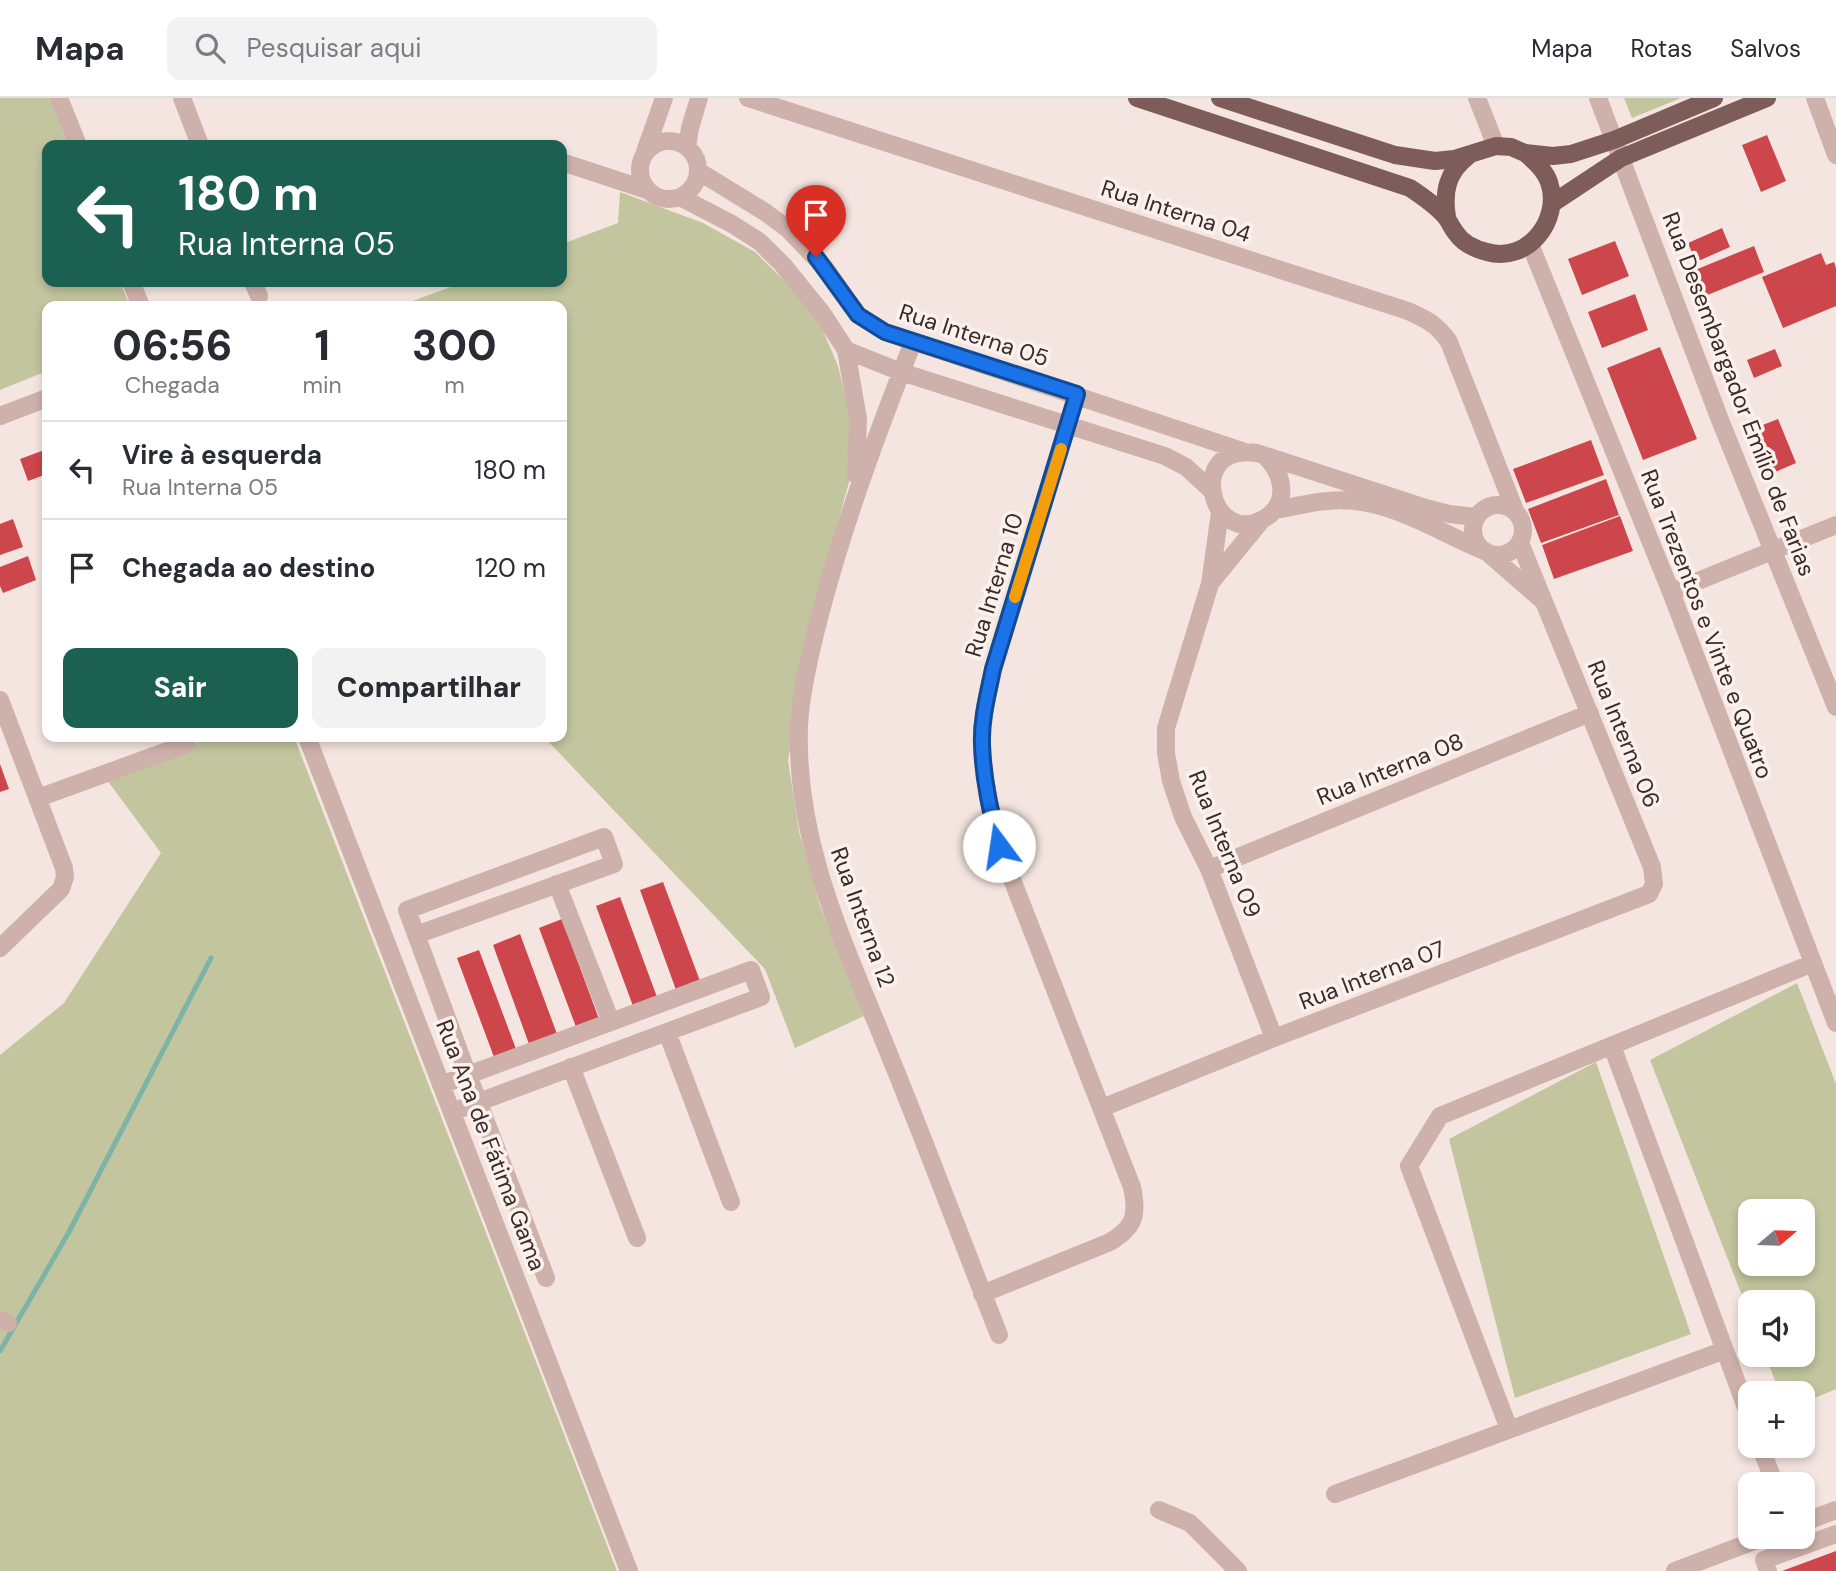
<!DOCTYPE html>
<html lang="pt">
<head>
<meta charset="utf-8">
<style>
	body { margin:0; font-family:"DM Sans",sans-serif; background:#f2f2f3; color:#2b2b33; height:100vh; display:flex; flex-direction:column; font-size:26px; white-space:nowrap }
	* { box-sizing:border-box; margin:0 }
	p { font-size:23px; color:#7c7c81 }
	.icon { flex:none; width:38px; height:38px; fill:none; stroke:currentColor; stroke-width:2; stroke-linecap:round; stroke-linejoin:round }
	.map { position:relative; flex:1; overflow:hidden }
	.side { position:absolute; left:42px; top:203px; width:525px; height:441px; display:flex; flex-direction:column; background:#fff; border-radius:14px; box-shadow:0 4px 10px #0003 }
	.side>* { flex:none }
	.guide { position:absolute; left:42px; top:42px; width:525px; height:147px; border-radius:14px; box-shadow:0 4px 10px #0003; background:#1c6051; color:#fff; overflow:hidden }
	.needle { width:46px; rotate:71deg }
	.fabs { position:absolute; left:1738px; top:1101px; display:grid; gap:14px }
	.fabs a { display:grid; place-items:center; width:77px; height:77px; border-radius:14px; background:#fff; box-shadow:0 4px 10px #0003; font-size:35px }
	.pin { position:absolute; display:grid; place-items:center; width:60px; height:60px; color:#fff; margin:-72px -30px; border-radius:50% 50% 50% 0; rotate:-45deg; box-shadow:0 0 7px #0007 }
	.pin .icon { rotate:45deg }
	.me { position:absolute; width:77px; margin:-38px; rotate:346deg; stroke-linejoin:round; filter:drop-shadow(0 0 5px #0008) }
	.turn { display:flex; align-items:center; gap:24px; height:147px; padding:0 21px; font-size:32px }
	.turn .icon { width:91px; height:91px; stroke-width:2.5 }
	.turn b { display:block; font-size:49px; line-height:60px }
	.eta { display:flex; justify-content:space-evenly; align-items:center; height:119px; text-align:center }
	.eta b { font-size:42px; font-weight:800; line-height:49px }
	.button { display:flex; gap:14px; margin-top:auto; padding:14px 21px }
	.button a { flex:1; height:80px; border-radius:14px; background:#1c6051; color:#fff; font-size:28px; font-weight:800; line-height:80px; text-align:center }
	.button a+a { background:#f2f2f3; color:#2b2b33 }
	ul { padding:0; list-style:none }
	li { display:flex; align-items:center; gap:21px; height:98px; padding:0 21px; border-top:2px solid #e1e1e2 }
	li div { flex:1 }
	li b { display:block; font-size:26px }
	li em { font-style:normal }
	header { display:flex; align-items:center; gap:42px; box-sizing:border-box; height:98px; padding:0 35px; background:#fff; border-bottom:2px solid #e1e1e2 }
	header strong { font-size:33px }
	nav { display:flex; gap:38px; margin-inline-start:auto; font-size:24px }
	.search { width:490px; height:63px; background:#f2f2f3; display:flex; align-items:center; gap:18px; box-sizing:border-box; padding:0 24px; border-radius:14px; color:#7c7c81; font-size:26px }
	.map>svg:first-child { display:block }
	.green { fill:#c3c59e; fill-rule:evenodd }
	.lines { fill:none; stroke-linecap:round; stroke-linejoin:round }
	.stream { stroke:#7db4a7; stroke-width:5 }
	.building { fill:#cd464b }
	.minor { stroke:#ceb1aa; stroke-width:18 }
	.major { stroke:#7e5c5a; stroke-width:18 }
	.route-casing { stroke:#114b97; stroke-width:18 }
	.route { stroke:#1a73e8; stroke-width:12 }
	.slow { stroke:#f59e0b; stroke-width:12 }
	.labels { text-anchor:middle; stroke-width:7; stroke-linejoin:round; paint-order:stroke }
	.street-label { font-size:23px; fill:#3b2b2a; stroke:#fbf1ed }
</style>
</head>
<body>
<header>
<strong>Mapa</strong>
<div class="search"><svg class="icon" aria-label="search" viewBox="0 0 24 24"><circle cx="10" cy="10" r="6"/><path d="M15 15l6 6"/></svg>Pesquisar aqui</div>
<nav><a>Mapa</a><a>Rotas</a><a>Salvos</a></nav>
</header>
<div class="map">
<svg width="1836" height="1473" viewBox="0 0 1836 1473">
	<rect width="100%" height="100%" fill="#f5e5e0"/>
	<path class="green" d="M 0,0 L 50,0 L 68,47 L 47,47 L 47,184 L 120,184 L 130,208 L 47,208 L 47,273 L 0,292 Z
		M 1624,0 L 1681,0 L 1632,20 Z
		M 620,94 L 703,125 L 755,154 L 794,192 L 821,228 L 838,268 L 852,326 L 852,373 L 821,486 L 788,662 L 799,734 L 820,808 L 864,918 L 795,950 L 765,871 L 544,639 L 562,639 L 562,208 L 399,208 L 464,184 L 562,184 L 562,146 L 618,125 Z
		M 211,639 L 294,639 L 617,1473 L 0,1473 L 0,957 L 64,905 L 161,755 L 107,682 Z
		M 1797,885 L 1836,986 L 1836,1291 L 1803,1305 L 1802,1295 L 1780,1295 L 1765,1257 L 1802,1256 L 1802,1204 L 1750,1204 L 1750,1218 L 1650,962 ZM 1802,1113 L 1802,1166 L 1750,1166 L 1750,1113 Z
		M 1596,964 L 1691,1236 L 1515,1300 L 1449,1041 Z"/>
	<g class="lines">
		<path class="stream" d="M 0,1253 L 69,1134 L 211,860"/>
	</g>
	<path class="building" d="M 1767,37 L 1786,83 L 1761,94 L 1742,47 Z
		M 1722,130 L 1730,149 L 1696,164 L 1688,145 Z
		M 1615,143 L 1629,178 L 1582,197 L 1568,161 Z
		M 1754,148 L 1764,174 L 1705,198 L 1695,172 Z
		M 1821,155 L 1826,167 L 1834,164 L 1836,170 L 1836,208 L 1783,230 L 1762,179 Z
		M 1635,196 L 1648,232 L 1602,250 L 1588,214 Z
		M 1660,249 L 1697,341 L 1643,362 L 1607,270 Z
		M 1775,251 L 1782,268 L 1754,280 L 1747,262 Z
		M 1778,321 L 1796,365 L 1773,375 L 1755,330 Z
		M 1591,342 L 1604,377 L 1526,405 L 1513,371 Z
		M 47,351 L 47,376 L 28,383 L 20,361 Z
		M 1606,381 L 1619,417 L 1541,445 L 1528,411 Z
		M 1620,418 L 1633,453 L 1554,481 L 1542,447 Z
		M 13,421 L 23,449 L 0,457 L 0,426 Z
		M 28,458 L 36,482 L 3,495 L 0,488 L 0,469 Z
		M 0,666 L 9,691 L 0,694 Z
		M 663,784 L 700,883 L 676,892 L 640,792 Z
		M 620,799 L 657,899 L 633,908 L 596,808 Z
		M 562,821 L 599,921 L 576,929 L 539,830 Z
		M 520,836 L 557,936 L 529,946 L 493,847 Z
		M 479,852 L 516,951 L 494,959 L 457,860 Z
		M 1836,1453 L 1836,1473 L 1782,1473 Z"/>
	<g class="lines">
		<path class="minor" d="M 59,0 L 78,47
			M 182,0 L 200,47
			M 748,0 L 1408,213 C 1426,221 1438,227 1449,244 L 1516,415
			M 1477,0 L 1496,48
			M 1598,0 L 1720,322 L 1836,609
			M 1815,0 L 1836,57
			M640 72a29 29 0 1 1 58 0a29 29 0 1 1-58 0Z
			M 687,49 L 690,30 L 699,0
			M 645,54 L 664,0
			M 562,64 L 647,92
			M 698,73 L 765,114 L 788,131 L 825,170 L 858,217 L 885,234 L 1245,354
			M 680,99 L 732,126 L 760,144 L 783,167 L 822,215 L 846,252 L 901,274 L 1165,358 L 1186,369 L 1211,392
			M 1530,146 L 1671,494 L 1836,925
			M 131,184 L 141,208
			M 253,184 L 259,198
			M 913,244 C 879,331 846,419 822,509 C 812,546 801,590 799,628 C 795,748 846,848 889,956 C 927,1049 962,1143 999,1237
			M 846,252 L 858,321 L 856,377
			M 0,318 L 47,300
			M 1267,360 C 1284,378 1289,406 1265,420 C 1211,453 1183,344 1257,355 L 1426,410 L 1449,416 L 1476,419
			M1473 432a25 25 0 1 1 50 0a25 25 0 1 1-50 0Z
			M 1275,412 C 1293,409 1311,404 1328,403 C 1384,397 1434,432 1482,452
			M 1220,414 L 1210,486 L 1166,630 L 1166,655 L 1171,683 L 1183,719 L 1209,771 L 1274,940
			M 1488,455 L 1542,502
			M 1212,483 L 1261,423
			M 1671,494 L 1836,427
			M 0,602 L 64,770 L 65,779 L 61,791 L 0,850
			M 307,639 L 629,1473
			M 38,700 L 184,647 L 189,639
			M 1209,771 L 1590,615
			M 557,786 L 611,924
			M 416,837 L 614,766 L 604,739 L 407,812 L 468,977 L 751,872 L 761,899 L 452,1014
			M 667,934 L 731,1104
			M 1612,948 L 1750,1320
			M 571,969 L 637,1140
			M 441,987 L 468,977 L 546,1180
			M 1102,1010 L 1274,940 L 1649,796 L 1654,786 L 1652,769 L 1520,445
			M 982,1196 L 1110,1144 C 1135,1129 1138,1117 1132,1089 L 999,748 C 991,715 983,681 982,646 C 981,621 988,596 993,571 L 1077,296
			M 0,1222 L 8,1225
			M 1509,1331 L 1409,1068 L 1440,1018 L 1813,865
			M 1760,1348 L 1775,1386
			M 1335,1396 L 1725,1252
			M 1159,1412 L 1190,1425 L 1238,1473
			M 1802,1425 L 1836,1412
			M 1675,1473 L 1767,1438
			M 1768,1473 L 1764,1462 L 1836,1436"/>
		<path class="major" d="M 1137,0 L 1410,90 C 1422,98 1434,106 1444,117 C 1449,122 1451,129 1456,135 C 1463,146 1475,151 1487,154 C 1528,166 1562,121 1549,84 C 1545,72 1535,63 1525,55
			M 1220,0 L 1395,57 L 1435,63 L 1454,61 L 1496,48 L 1511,49 L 1525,55 L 1553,58 L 1571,56 L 1614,42 L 1714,0
			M 1553,105 L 1621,60 L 1767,0
			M 1447,119 C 1443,94 1447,74 1468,58"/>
	</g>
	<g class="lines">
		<defs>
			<path id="route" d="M 816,159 L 858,217 L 885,234 L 1077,296 L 993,571 C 988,596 981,621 982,646 C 983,681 991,715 999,748"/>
		</defs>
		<use href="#route" class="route-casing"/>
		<use href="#route" class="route"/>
		<path class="slow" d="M 1015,499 L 1061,351"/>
	</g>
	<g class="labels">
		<g class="street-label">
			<text transform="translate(1176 113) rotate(18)" y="8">Rua Interna 04</text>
			<text transform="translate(974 237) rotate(18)" y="8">Rua Interna 05</text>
			<text transform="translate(1739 296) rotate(69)" y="8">Rua Desembargador Emílio de Farias</text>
			<text transform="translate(994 487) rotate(-73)" y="8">Rua Interna 10</text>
			<text transform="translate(1707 526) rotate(69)" y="8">Rua Trezentos e Vinte e Quatro</text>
			<text transform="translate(1624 636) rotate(68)" y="8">Rua Interna 06</text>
			<text transform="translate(1390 671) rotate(-22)" y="8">Rua Interna 08</text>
			<text transform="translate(1225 746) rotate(68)" y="8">Rua Interna 09</text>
			<text transform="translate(863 819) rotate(70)" y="8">Rua Interna 12</text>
			<text transform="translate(1372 877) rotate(-21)" y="8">Rua Interna 07</text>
			<text transform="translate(491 1047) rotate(69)" y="8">Rua Ana de Fátima Gama</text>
		</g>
	</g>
</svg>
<div class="fabs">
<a><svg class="needle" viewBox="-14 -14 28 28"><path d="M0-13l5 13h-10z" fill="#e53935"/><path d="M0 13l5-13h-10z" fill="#7c7c81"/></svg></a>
<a><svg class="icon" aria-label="sound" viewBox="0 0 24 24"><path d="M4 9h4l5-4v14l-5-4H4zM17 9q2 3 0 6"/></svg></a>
<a>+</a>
<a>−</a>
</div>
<div class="pin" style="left:816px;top:159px;background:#d93025"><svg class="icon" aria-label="arrive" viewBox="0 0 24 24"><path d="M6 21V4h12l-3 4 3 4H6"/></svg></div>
<svg class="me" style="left:999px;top:748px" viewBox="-20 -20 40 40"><circle r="19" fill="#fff"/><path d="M0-13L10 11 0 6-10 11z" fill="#1a73e8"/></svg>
<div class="guide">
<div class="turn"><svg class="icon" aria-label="left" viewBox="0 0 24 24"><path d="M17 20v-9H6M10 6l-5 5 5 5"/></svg><div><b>180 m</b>Rua Interna 05</div></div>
</div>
<section class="side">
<div class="eta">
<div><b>06:56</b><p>Chegada</p></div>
<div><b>1</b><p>min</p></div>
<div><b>300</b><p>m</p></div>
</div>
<ul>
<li><svg class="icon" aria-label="left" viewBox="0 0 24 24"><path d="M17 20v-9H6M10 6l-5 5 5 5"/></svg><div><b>Vire à esquerda</b><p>Rua Interna 05</p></div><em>180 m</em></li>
<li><svg class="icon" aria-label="arrive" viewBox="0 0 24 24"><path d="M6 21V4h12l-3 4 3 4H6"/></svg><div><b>Chegada ao destino</b></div><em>120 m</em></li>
</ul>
<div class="button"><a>Sair</a><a>Compartilhar</a></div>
</section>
</div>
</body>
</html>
